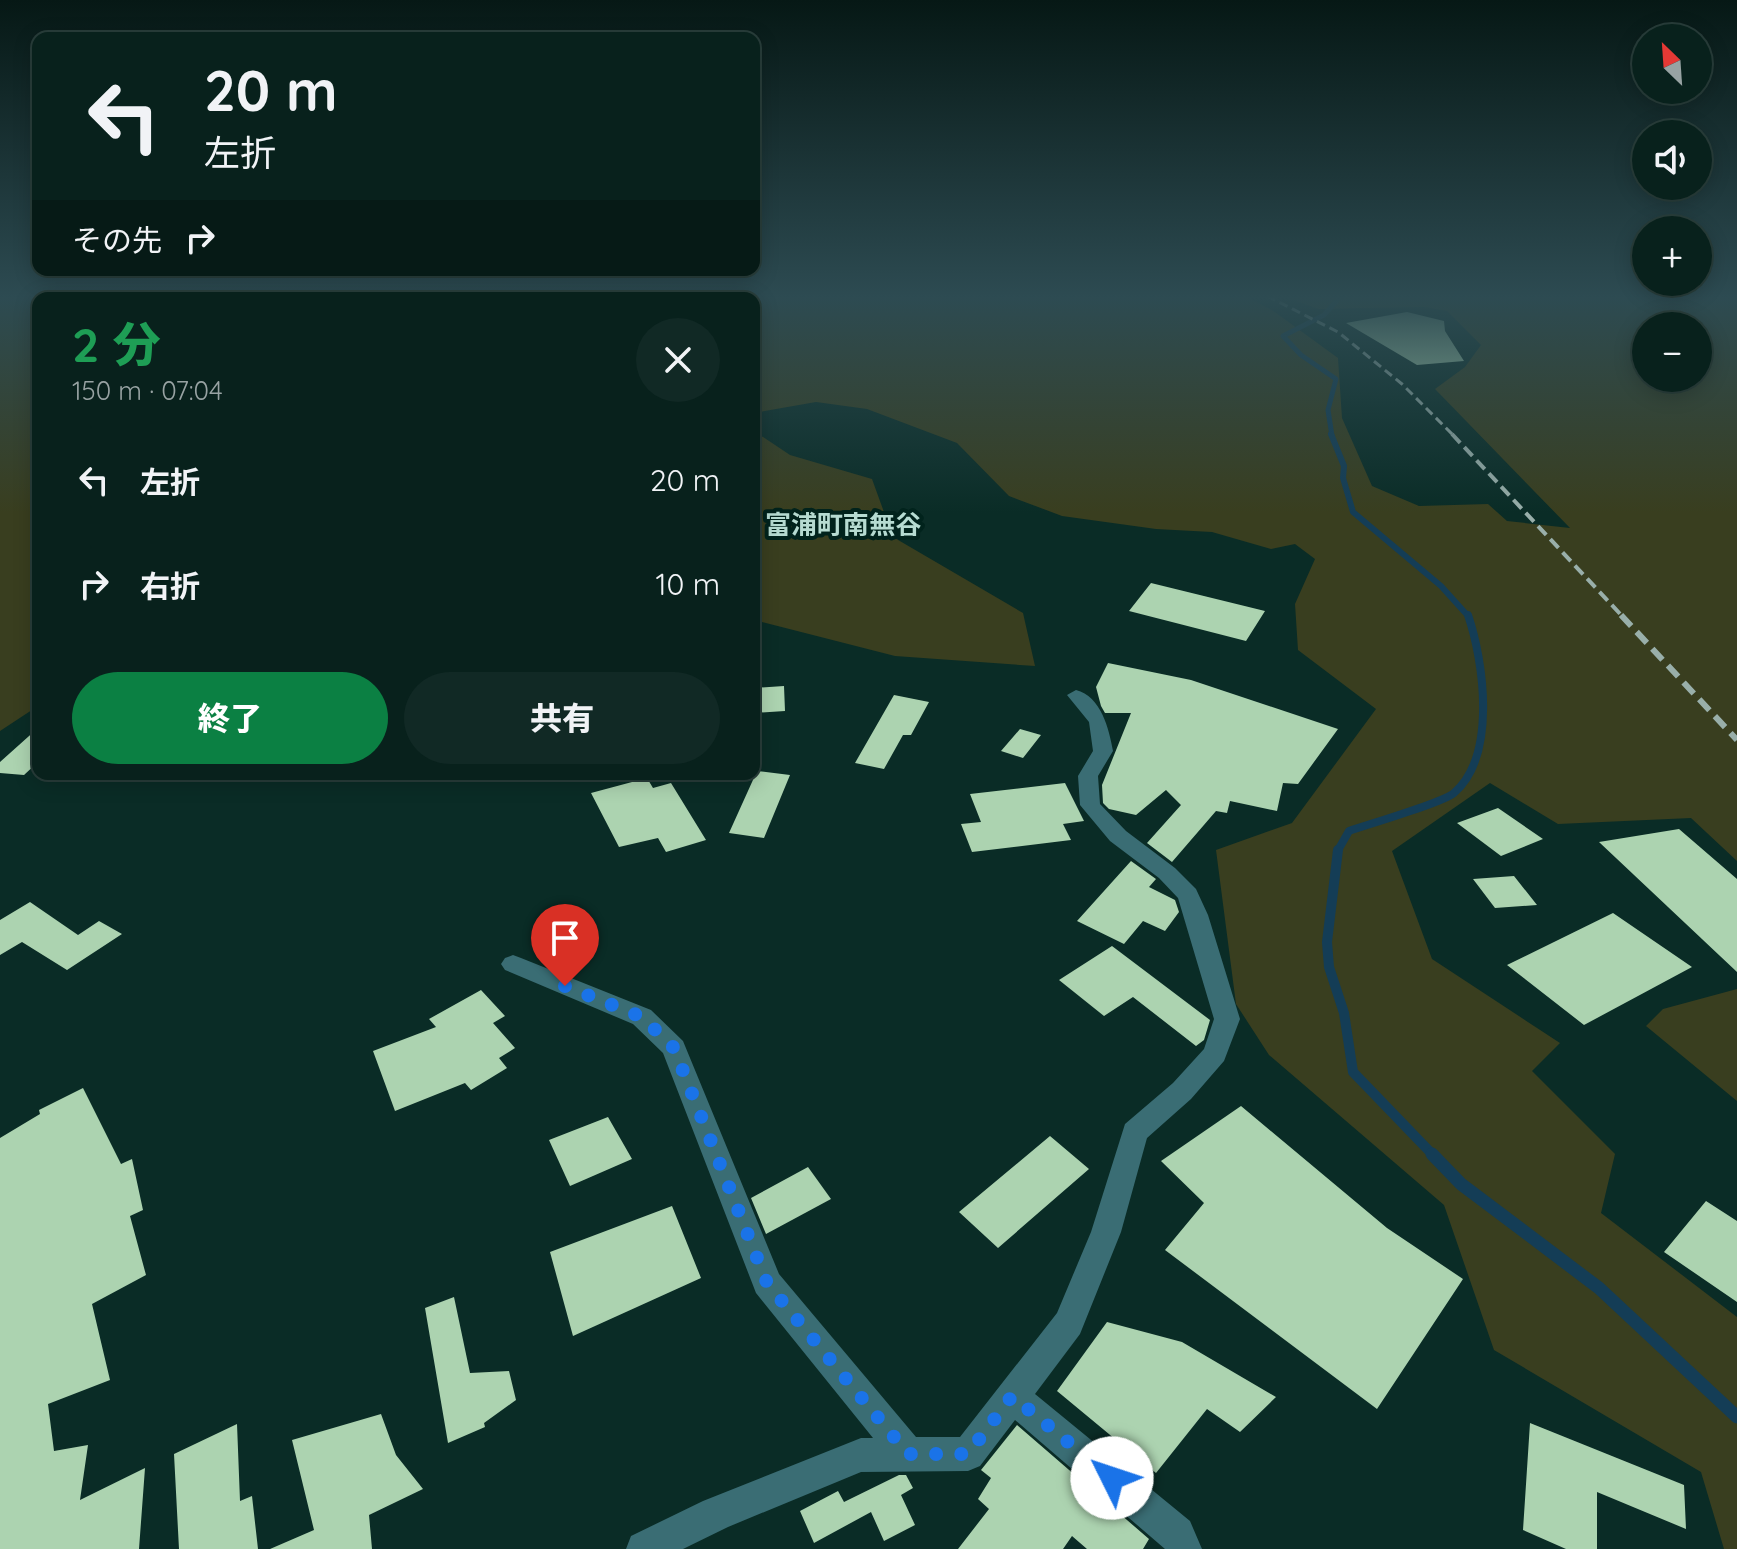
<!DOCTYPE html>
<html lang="ja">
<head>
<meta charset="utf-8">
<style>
	body { margin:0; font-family:Quicksand,"Noto Sans JP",sans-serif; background:#112925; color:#f1f3f6; height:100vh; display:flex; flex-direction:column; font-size:30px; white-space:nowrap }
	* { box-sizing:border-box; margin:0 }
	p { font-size:26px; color:#98a3a3 }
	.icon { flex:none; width:44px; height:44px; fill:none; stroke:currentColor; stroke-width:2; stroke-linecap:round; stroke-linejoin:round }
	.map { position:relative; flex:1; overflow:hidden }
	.sheet { position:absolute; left:32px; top:292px; width:728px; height:488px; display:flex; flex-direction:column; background:#08211c; border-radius:16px; box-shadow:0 4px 20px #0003,0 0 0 2px #293e3b }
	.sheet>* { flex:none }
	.hud { position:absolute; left:32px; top:32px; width:728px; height:244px; border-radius:16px; box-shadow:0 4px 20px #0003,0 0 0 2px #293e3b; background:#08211c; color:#f1f3f6; overflow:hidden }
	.needle { width:52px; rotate:335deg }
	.fabs { position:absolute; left:1632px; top:24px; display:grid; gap:16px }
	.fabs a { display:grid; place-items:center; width:80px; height:80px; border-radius:50%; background:#08211c; box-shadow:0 4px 20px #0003,0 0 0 2px #293e3b; font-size:40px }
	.pin { position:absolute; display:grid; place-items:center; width:68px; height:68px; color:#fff; margin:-82px -34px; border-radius:50% 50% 50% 0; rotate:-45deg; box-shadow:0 0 8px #0007 }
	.pin .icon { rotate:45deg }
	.me { position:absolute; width:88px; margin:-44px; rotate:311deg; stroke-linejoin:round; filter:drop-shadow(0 0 6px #0008) }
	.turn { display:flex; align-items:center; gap:28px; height:168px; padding:0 40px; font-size:36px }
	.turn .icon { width:104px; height:104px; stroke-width:2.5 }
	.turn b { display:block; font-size:56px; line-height:68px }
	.then { display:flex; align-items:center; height:76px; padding:0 40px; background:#0003; gap:16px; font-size:30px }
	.round { display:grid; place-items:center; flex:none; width:84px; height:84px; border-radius:42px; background:#112925 }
	.overview { display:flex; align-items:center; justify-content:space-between; height:136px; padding:0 40px }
	h1 { font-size:48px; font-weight:800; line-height:60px; color:#1e9e55 }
	.action { display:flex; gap:16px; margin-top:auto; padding:16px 40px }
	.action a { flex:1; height:92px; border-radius:48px; background:#0b8043; color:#fff; font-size:32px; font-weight:800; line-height:92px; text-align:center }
	.action a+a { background:#112925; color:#f1f3f6 }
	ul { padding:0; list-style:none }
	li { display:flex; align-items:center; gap:24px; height:104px; padding:0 40px }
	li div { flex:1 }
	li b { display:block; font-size:30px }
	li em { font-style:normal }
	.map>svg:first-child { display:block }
	.green { fill:#393e1f; fill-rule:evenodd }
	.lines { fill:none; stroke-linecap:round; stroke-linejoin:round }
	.stream-far4 { stroke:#143d56; stroke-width:5 }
	.stream-far3 { stroke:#143d56; stroke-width:6 }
	.stream-far2 { stroke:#143d56; stroke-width:8 }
	.stream-far1 { stroke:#143d56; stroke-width:10 }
	.stream { stroke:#143d56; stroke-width:13 }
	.building { fill:#acd3b0 }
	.minor { fill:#3a6d74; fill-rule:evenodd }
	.rail-far2 { stroke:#99afaa; stroke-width:3; stroke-dasharray:9 5; stroke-linecap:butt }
	.rail-far1 { stroke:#99afaa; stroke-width:4; stroke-dasharray:12 6; stroke-linecap:butt }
	.rail { stroke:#99afaa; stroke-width:6; stroke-dasharray:15 8; stroke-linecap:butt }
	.route { stroke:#1a73e8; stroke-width:14; stroke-dasharray:0 25.2 }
	.labels { text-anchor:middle; stroke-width:8; stroke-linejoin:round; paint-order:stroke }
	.far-quarter-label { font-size:26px; font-weight:bold; fill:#b6dbd1; stroke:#01231c }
</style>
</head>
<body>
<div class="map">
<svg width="1737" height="1549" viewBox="0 0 1737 1549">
	<rect width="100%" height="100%" fill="#0a2c26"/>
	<path class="green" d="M 0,296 L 1245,296 L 1272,310 L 1338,358 L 1342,418 L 1372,486 L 1419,506 L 1488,504 L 1507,521 L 1570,528 L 1435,389 L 1465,367 L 1481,345 L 1447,311 L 1424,307 L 1318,309 L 1283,296 L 1737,296 L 1737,861 L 1691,818 L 1558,824 L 1490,783 L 1392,851 L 1432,959 L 1560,1043 L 1532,1071 L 1615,1154 L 1601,1213 L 1737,1317 L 1737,1549 L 1724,1549 L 1701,1472 L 1494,1350 L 1444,1205 L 1269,1055 L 1236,1004 L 1216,850 L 1292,823 L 1376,709 L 1298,650 L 1295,604 L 1315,559 L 1295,544 L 1271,549 L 1212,532 L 1156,529 L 1062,516 L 1009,496 L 957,443 L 867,409 L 816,402 L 754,413 L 754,298 L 38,298 L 38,706 L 0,731 ZM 1646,326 L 1698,326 L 1698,378 L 1646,378 Z
		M 754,431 L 790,455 L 872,479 L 893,537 L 1023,613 L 1035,666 L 895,656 L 754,620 Z
		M 1737,989 L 1737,1101 L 1646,1026 L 1663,1009 Z"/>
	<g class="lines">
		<path class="stream-far4" d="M 1332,436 L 1328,410 L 1336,379 L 1301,355 L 1283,336 L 1324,315 L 1341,296"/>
		<path class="stream-far3" d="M 1331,434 L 1344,466 L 1343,478 L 1353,512 L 1441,586 L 1469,617"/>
		<path class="stream-far2" d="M 1337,852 L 1349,831 C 1369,824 1442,803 1454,793 C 1497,756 1484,662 1468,615"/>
		<path class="stream-far1" d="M 1338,850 L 1327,942 L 1329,967 L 1344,1013 L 1353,1072 L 1434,1156"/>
		<path class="stream" d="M 1432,1154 L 1461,1184 L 1599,1288 L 1737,1417"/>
	</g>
	<path class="building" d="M 1407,312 L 1444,321 L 1445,331 L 1464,361 L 1417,365 L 1346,323 Z
		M 1151,583 L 1265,611 L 1246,641 L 1129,611 Z
		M 1108,663 L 1191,680 L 1338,729 L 1298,784 L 1283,783 L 1277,811 L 1230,801 L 1227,813 L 1216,811 L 1172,862 L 1147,843 L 1181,805 L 1166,790 L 1136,815 L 1109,809 L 1103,803 L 1102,785 L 1131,713 L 1105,713 L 1101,706 L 1096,687 Z
		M 784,686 L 785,711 L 754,713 L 754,688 Z
		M 894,695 L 929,702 L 911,735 L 903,735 L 884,769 L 855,763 Z
		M 38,728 L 38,762 L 24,775 L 0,773 L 0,762 Z
		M 1020,729 L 1041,735 L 1023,758 L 1001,751 Z
		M 757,771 L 790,775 L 764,838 L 729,833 Z
		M 647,778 L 653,788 L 671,783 L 706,840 L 666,852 L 658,838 L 619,847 L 591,793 Z
		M 1065,783 L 1084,821 L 1063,824 L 1071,840 L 972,852 L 961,824 L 981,822 L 970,794 Z
		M 1498,808 L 1543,839 L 1501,856 L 1457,823 Z
		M 1679,829 L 1737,879 L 1737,972 L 1599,842 Z
		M 1131,861 L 1156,879 L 1149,887 L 1175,900 L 1179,912 L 1165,931 L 1143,921 L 1124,944 L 1077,921 Z
		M 1514,876 L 1537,905 L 1495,908 L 1473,879 Z
		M 30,902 L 78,935 L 99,921 L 122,934 L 67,970 L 22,942 L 0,955 L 0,920 Z
		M 1613,913 L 1692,967 L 1584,1025 L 1507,965 Z
		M 1112,946 L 1210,1020 L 1204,1040 L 1196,1046 L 1133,997 L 1104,1016 L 1059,980 Z
		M 481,990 L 505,1016 L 493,1023 L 515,1048 L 499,1058 L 507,1068 L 471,1090 L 465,1083 L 395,1111 L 373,1051 L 436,1027 L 429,1019 Z
		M 83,1088 L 121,1164 L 132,1159 L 143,1210 L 130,1216 L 146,1275 L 92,1304 L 110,1380 L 48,1404 L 54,1451 L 88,1445 L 80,1500 L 145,1468 L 139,1549 L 0,1549 L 0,1138 L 40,1114 L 39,1110 Z
		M 1241,1106 L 1387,1228 L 1463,1279 L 1377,1409 L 1165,1250 L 1204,1203 L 1161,1161 Z
		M 608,1117 L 632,1159 L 570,1186 L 549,1140 Z
		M 1050,1136 L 1089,1169 L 998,1248 L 959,1212 Z
		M 808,1167 L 831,1199 L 766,1234 L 751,1198 Z
		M 1706,1201 L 1737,1221 L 1737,1302 L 1664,1252 Z
		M 672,1206 L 701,1278 L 573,1336 L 550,1252 Z
		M 454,1297 L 470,1373 L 509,1371 L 516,1400 L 484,1423 L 485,1427 L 448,1443 L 425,1308 Z
		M 1107,1322 L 1182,1342 L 1276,1397 L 1240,1432 L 1207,1409 L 1156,1473 L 1057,1391 Z
		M 381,1414 L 396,1455 L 423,1489 L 369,1515 L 372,1549 L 270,1549 L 314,1530 L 292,1440 Z
		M 1530,1423 L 1684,1485 L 1686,1529 L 1597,1492 L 1597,1549 L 1566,1549 L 1523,1530 Z
		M 237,1424 L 240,1501 L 252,1496 L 258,1549 L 179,1549 L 174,1454 Z
		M 1017,1425 L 1149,1539 L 1143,1549 L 1087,1549 L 1072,1536 L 1063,1549 L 958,1549 L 989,1509 L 978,1499 L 991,1478 L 981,1470 Z
		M 899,1475 L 906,1475 L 913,1488 L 901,1495 L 915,1525 L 884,1541 L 871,1512 L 814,1543 L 800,1511 L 838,1491 L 844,1502 Z"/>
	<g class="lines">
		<path class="minor" d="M 1076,690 C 1101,696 1109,729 1113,751 L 1098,776 L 1100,804 L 1126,831 L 1175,868 L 1196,889 L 1208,915 L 1240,1019 L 1224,1061 L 1191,1099 L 1147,1138 L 1121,1232 L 1080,1334 L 1035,1394 L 1190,1521 L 1202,1549 L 1165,1549 L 1015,1420 L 980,1466 L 968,1471 L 861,1472 L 728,1527 L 683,1549 L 626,1549 L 631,1536 L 703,1501 L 861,1438 L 873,1438 L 756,1293 L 663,1053 L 633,1024 L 505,970 L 501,964 L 505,958 L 513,955 L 521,958 L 651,1010 L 683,1041 L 779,1274 L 916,1437 L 960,1437 L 1057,1313 L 1091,1232 L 1125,1124 L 1173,1083 L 1204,1049 L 1214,1019 L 1178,898 L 1159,878 L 1110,841 L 1080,805 L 1078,776 L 1093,751 L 1089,722 L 1067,695 Z"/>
		<path class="rail-far2" d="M 1267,296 L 1338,332 L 1402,384 L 1454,436"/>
		<path class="rail-far1" d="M 1452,434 L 1623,617"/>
		<path class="rail" d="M 1621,615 L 1737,740"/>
	</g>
	<linearGradient id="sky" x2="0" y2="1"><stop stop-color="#061815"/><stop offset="0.58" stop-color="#2d4b52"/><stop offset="1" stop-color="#2d4b52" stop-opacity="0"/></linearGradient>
	<rect width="1737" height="513" fill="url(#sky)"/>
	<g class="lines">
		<path class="route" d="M 565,986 L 642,1017 L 674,1048 L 767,1283 L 908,1454 L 968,1454 L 1012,1396 L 1112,1478"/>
	</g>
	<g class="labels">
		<g class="far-quarter-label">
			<text x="843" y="534">富浦町南無谷</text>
		</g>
	</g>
</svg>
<div class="fabs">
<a><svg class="needle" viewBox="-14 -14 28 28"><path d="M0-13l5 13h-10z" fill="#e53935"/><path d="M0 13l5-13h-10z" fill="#98a3a3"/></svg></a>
<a><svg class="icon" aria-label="sound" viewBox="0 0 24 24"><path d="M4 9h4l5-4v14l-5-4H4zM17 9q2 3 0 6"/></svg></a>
<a>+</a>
<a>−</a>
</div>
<div class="pin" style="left:565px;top:986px;background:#d93025"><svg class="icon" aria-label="arrive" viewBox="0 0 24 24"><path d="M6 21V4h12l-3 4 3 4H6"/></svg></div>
<svg class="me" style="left:1112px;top:1478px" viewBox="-20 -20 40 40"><circle r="19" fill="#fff"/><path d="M0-13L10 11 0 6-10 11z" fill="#1a73e8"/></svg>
<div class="hud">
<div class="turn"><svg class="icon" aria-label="left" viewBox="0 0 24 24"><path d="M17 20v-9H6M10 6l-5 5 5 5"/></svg><div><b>20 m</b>左折</div></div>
<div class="then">その先<svg class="icon" aria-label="right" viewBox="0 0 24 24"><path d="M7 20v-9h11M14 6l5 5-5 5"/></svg></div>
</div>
<section class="sheet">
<div class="overview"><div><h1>2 分</h1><p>150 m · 07:04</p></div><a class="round"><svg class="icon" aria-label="close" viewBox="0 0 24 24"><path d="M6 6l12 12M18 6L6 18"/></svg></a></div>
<ul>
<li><svg class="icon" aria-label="left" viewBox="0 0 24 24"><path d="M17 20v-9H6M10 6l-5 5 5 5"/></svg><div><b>左折</b></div><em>20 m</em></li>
<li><svg class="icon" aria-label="right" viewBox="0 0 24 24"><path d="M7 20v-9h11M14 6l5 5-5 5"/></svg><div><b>右折</b></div><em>10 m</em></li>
</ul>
<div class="action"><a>終了</a><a>共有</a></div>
</section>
</div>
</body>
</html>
